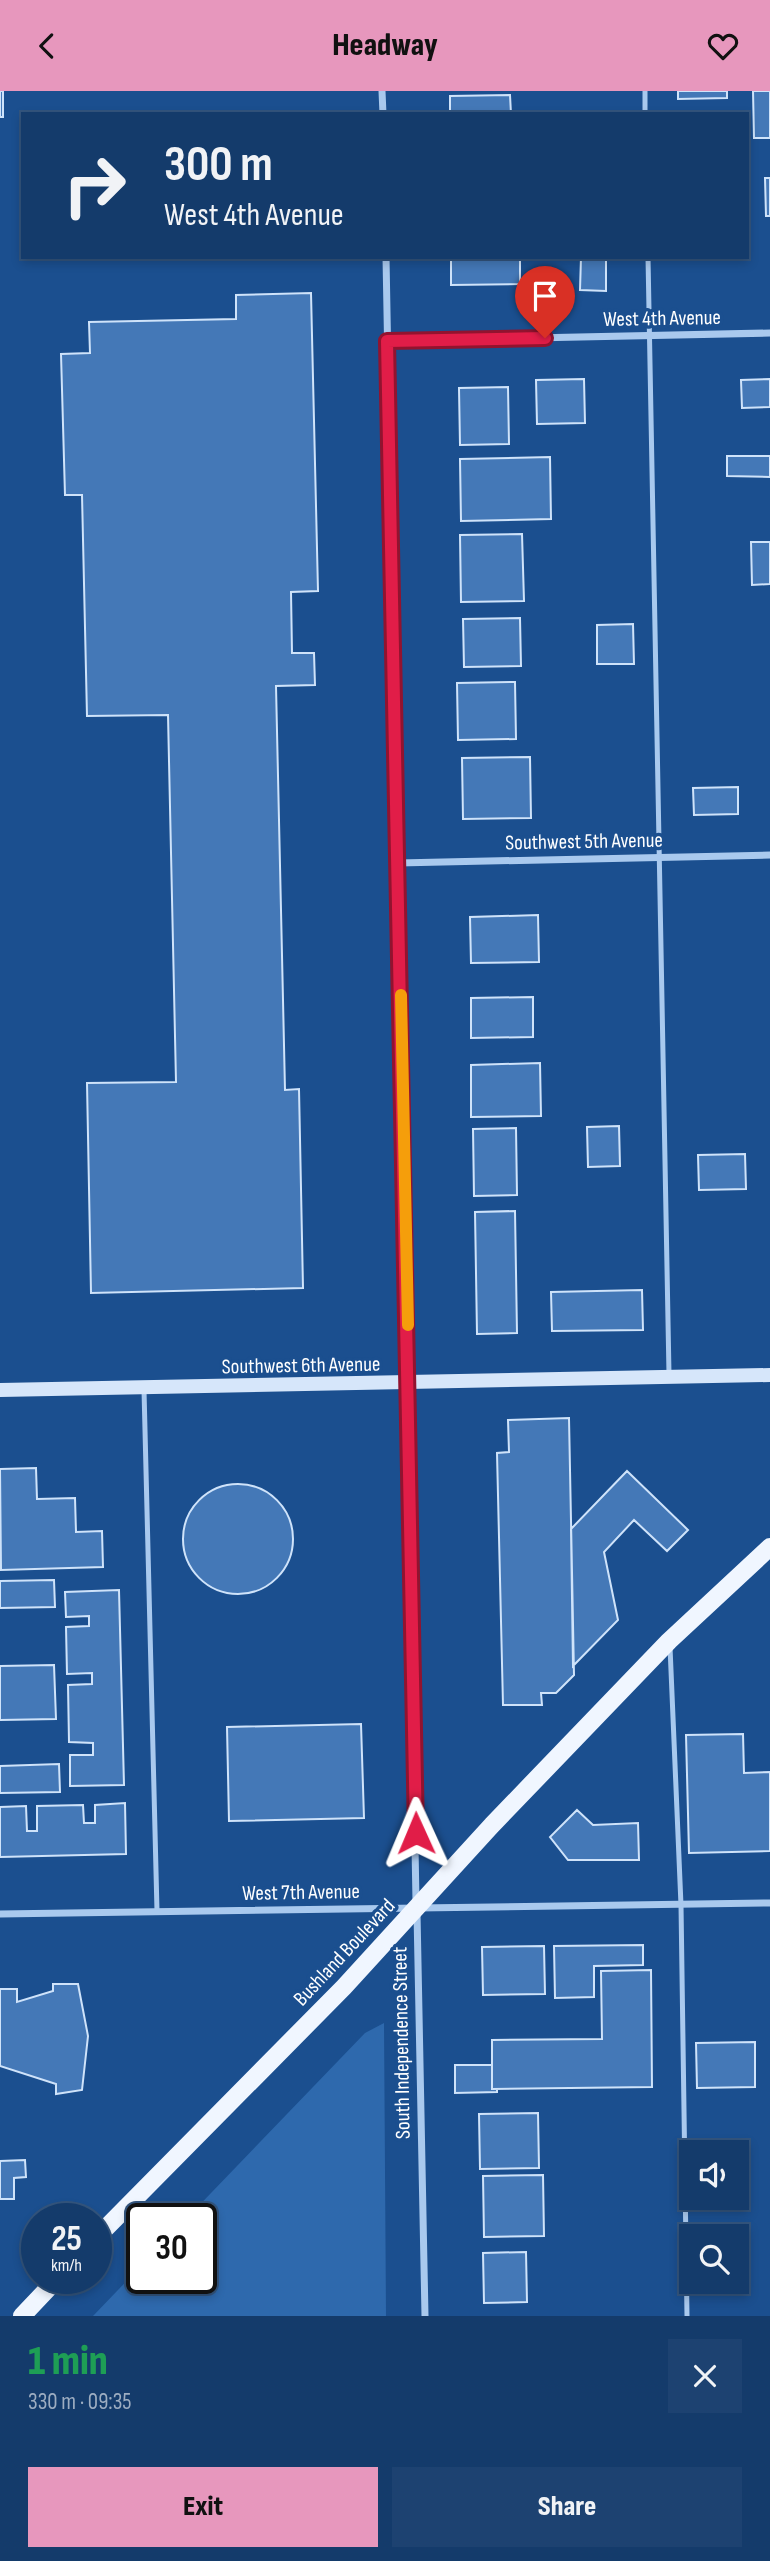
<!DOCTYPE html>
<html lang="en">
<head>
<meta charset="utf-8">
<style>
	body { margin:0; font-family:"Sofia Sans Condensed",sans-serif; background:#1d4271; color:#f1f3f6; height:100vh; display:flex; flex-direction:column; font-size:26px; white-space:nowrap }
	* { box-sizing:border-box; margin:0 }
	p { font-size:23px; color:#9dadc1 }
	.icon { flex:none; width:38px; height:38px; fill:none; stroke:currentColor; stroke-width:2; stroke-linecap:round; stroke-linejoin:round }
	.map { position:relative; height:2225px; overflow:hidden }
	.side { display:flex; flex-direction:column; background:#143b6b; flex:1 }
	.side>* { flex:none }
	.banner { position:absolute; left:21px; top:21px; width:728px; height:147px; border-radius:0px; box-shadow:0 4px 10px #0003,0 0 0 2px #33557e; background:#143b6b; color:#f1f3f6; overflow:hidden }
	.fabs { position:absolute; left:679px; top:2049px; display:grid; gap:14px }
	.fabs a { display:grid; place-items:center; width:70px; height:70px; border-radius:0px; background:#143b6b; box-shadow:0 4px 10px #0003,0 0 0 2px #33557e; font-size:35px }
	.speed { position:absolute; left:21px; top:2112px; display:flex; gap:14px; font-size:35px; font-weight:700; text-align:center }
	.speed>* { display:grid; place-content:center; width:91px; height:91px; border-radius:50%; background:#143b6b; box-shadow:0 4px 10px #0003,0 0 0 2px #33557e; line-height:1 }
	.speed small { font-size:18px; font-weight:400 }
	.speed .limit { border:4px solid #111; border-radius:10px; background:#fff; color:#111 }
	.pin { position:absolute; display:grid; place-items:center; width:60px; height:60px; color:#fff; margin:-72px -30px; border-radius:50% 50% 50% 0; rotate:-45deg; box-shadow:0 0 7px #0007 }
	.pin .icon { rotate:45deg }
	.me { position:absolute; width:77px; margin:-38px; rotate:359deg; stroke-linejoin:round; filter:drop-shadow(0 0 5px #0008) }
	.turn { display:flex; align-items:center; gap:24px; height:147px; padding:0 28px; font-size:32px }
	.turn .icon { width:91px; height:91px; stroke-width:2.5 }
	.turn b { display:block; font-size:49px; line-height:60px }
	.round { display:grid; place-items:center; flex:none; width:74px; height:74px; border-radius:0px; background:#1d4271 }
	.head { display:flex; align-items:center; justify-content:space-between; height:119px; padding:0 28px }
	h1 { font-size:42px; font-weight:800; line-height:52px; color:#1e9e55 }
	.button { display:flex; gap:14px; margin-top:auto; padding:14px 28px }
	.button a { flex:1; height:80px; border-radius:0px; background:#e797bd; color:#111; font-size:28px; font-weight:800; line-height:80px; text-align:center }
	.button a+a { background:#1d4271; color:#f1f3f6 }
	header { display:flex; justify-content:space-between; align-items:center; height:91px; padding:0 28px; background:#e797bd; color:#111; font-size:32px; font-weight:800 }
	.map>svg:first-child { display:block }
	.green { fill:#2e69ad }
	.building { fill:#4478b7; stroke:#cfe3fa; stroke-width:2 }
	.lines { fill:none; stroke-linecap:round; stroke-linejoin:round }
	.lane { stroke:#a9c9ee; stroke-width:5 }
	.street { stroke:#a9c9ee; stroke-width:7 }
	.secondary { stroke:#d6e6fa; stroke-width:14 }
	.primary { stroke:#f0f6ff; stroke-width:18 }
	.route-casing { stroke:#92132f; stroke-width:18 }
	.route { stroke:#e11d48; stroke-width:12 }
	.slow { stroke:#f59e0b; stroke-width:12 }
	.labels { text-anchor:middle; stroke-width:7; stroke-linejoin:round; paint-order:stroke }
	.street-label { font-size:21px; fill:#fff; stroke:#1b4f8f }
</style>
</head>
<body>
<header><svg class="icon" aria-label="back" viewBox="0 0 24 24"><path d="M15 5l-7 7 7 7"/></svg>Headway<svg class="icon" aria-label="heart" viewBox="0 0 24 24"><path d="M12 20l-8-8c-3-5 5-10 8-4 3-6 11-1 8 4z"/></svg></header>
<div class="map">
<svg width="770" height="2225" viewBox="0 0 770 2225">
	<rect width="100%" height="100%" fill="#1b4f8f"/>
	<path class="green" d="M 384,1932 L 386,2225 L 93,2225 L 142,2174 L 142,2188 L 201,2188 L 201,2128 L 186,2128 L 365,1942 Z"/>
	<path class="building" d="M 0,0 L 3,0 L 3,26 L 0,26 Z
		M 678,0 L 727,0 L 727,7 L 678,8 Z
		M 753,0 L 770,0 L 770,47 L 754,47 Z
		M 510,4 L 511,23 L 450,23 L 450,5 Z
		M 765,87 L 770,87 L 770,125 L 766,125 Z
		M 451,166 L 520,166 L 520,193 L 451,194 Z
		M 581,166 L 606,166 L 606,200 L 580,199 Z
		M 311,202 L 318,500 L 291,501 L 292,562 L 314,562 L 315,594 L 276,595 L 285,999 L 299,998 L 303,1197 L 91,1202 L 87,992 L 176,991 L 168,624 L 87,625 L 82,404 L 65,404 L 61,263 L 90,262 L 89,231 L 236,228 L 236,204 Z
		M 584,288 L 585,332 L 537,333 L 536,289 Z
		M 770,288 L 770,316 L 742,317 L 741,289 Z
		M 508,296 L 509,353 L 460,354 L 459,297 Z
		M 727,365 L 770,365 L 770,386 L 727,385 Z
		M 550,366 L 551,428 L 461,430 L 460,368 Z
		M 522,443 L 524,510 L 461,511 L 460,444 Z
		M 751,451 L 770,451 L 770,493 L 752,494 Z
		M 520,527 L 521,575 L 464,576 L 463,528 Z
		M 633,533 L 634,573 L 597,573 L 597,534 Z
		M 515,591 L 516,648 L 458,649 L 457,592 Z
		M 530,666 L 531,727 L 463,728 L 462,667 Z
		M 738,696 L 738,723 L 694,724 L 693,697 Z
		M 538,824 L 539,871 L 471,872 L 470,826 Z
		M 533,906 L 533,946 L 471,947 L 471,907 Z
		M 540,972 L 541,1025 L 471,1026 L 471,974 Z
		M 619,1035 L 620,1075 L 588,1076 L 587,1036 Z
		M 516,1037 L 517,1104 L 474,1105 L 473,1038 Z
		M 745,1063 L 746,1098 L 699,1099 L 698,1064 Z
		M 515,1120 L 517,1242 L 477,1243 L 475,1121 Z
		M 642,1199 L 643,1239 L 552,1240 L 551,1201 Z
		M 569,1327 L 574,1584 L 556,1602 L 541,1602 L 542,1614 L 503,1614 L 497,1362 L 509,1361 L 508,1329 Z
		M 36,1377 L 37,1408 L 75,1407 L 76,1441 L 102,1440 L 103,1476 L 1,1479 L 0,1378 Z
		M 627,1380 L 688,1439 L 667,1460 L 634,1429 L 604,1461 L 618,1529 L 573,1575 L 571,1438 Z
		M183 1448a55 55 0 1 1 110 0a55 55 0 1 1-110 0Z
		M 54,1489 L 55,1516 L 0,1517 L 0,1490 Z
		M 119,1499 L 124,1694 L 70,1695 L 70,1664 L 93,1664 L 93,1652 L 69,1651 L 68,1594 L 92,1593 L 92,1582 L 67,1583 L 66,1536 L 89,1535 L 89,1525 L 66,1526 L 65,1501 Z
		M 54,1574 L 56,1628 L 0,1629 L 0,1575 Z
		M 361,1633 L 364,1727 L 229,1730 L 227,1636 Z
		M 743,1643 L 744,1682 L 770,1681 L 770,1760 L 689,1762 L 686,1644 Z
		M 59,1673 L 60,1701 L 0,1702 L 0,1675 Z
		M 125,1712 L 126,1763 L 0,1766 L 0,1716 L 26,1715 L 27,1740 L 37,1740 L 37,1715 L 83,1714 L 84,1732 L 95,1732 L 95,1714 Z
		M 577,1719 L 593,1734 L 638,1732 L 639,1769 L 568,1769 L 550,1746 Z
		M 643,1854 L 643,1874 L 594,1875 L 594,1906 L 555,1907 L 554,1855 Z
		M 544,1855 L 545,1903 L 483,1904 L 482,1856 Z
		M 651,1879 L 652,1996 L 492,1998 L 492,1949 L 602,1948 L 601,1880 Z
		M 53,1893 L 78,1893 L 88,1945 L 82,1999 L 56,2003 L 56,1993 L 0,1975 L 0,1898 L 17,1898 L 17,1911 L 53,1900 Z
		M 755,1951 L 755,1996 L 697,1997 L 696,1952 Z
		M 455,1974 L 492,1974 L 492,1998 L 497,1998 L 497,2001 L 455,2002 Z
		M 538,2022 L 539,2077 L 480,2078 L 479,2023 Z
		M 25,2069 L 26,2086 L 14,2087 L 14,2108 L 0,2108 L 0,2070 Z
		M 543,2084 L 544,2145 L 484,2146 L 483,2085 Z
		M 526,2161 L 527,2211 L 484,2212 L 483,2162 Z"/>
	<g class="lines">
		<path class="lane" d="M 645,0 L 645,23
			M 648,166 L 669,1283
			M 144,1299 L 157,1820
			M 670,1556 L 681,1814 L 687,2225"/>
		<path class="street" d="M 382,0 L 383,23
			M 386,166 L 416,1810
			M 387,250 L 770,242
			M 398,772 L 770,764
			M 417,1822 L 425,2225
			M 0,1823 L 770,1812"/>
		<path class="secondary" d="M 0,1299 L 770,1284"/>
		<path class="primary" d="M 96,2147 L 344,1896 L 492,1734 L 669,1550 L 770,1456
			M 22,2225 L 57,2188"/>
	</g>
	<g class="lines">
		<defs>
			<path id="route" d="M 416,1742 L 387,250 L 545,247"/>
		</defs>
		<use href="#route" class="route-casing"/>
		<use href="#route" class="route"/>
		<path class="slow" d="M 401,904 L 408,1234"/>
	</g>
	<g class="labels">
		<g class="street-label">
			<text transform="translate(662 227) rotate(-1)" y="7">West 4th Avenue</text>
			<text transform="translate(584 750) rotate(-1)" y="7">Southwest 5th Avenue</text>
			<text transform="translate(301 1274) rotate(-1)" y="7">Southwest 6th Avenue</text>
			<text transform="translate(301 1801) rotate(-1)" y="7">West 7th Avenue</text>
			<text transform="translate(344 1861) rotate(-47)" y="7">Bushland Boulevard</text>
			<text transform="translate(401 1952) rotate(-91)" y="7">South Independence Street</text>
		</g>
	</g>
</svg>
<div class="fabs">
<a><svg class="icon" aria-label="sound" viewBox="0 0 24 24"><path d="M4 9h4l5-4v14l-5-4H4zM17 9q2 3 0 6"/></svg></a>
<a><svg class="icon" aria-label="search" viewBox="0 0 24 24"><circle cx="10" cy="10" r="6"/><path d="M15 15l6 6"/></svg></a>
</div>
<div class="speed"><div>25<small>km/h</small></div><div class="limit">30</div></div>
<div class="pin" style="left:545px;top:247px;background:#d93025"><svg class="icon" aria-label="arrive" viewBox="0 0 24 24"><path d="M6 21V4h12l-3 4 3 4H6"/></svg></div>
<svg class="me" style="left:416px;top:1742px" viewBox="-20 -20 40 40"><path d="M0-17L14 15 0 8-14 15z" fill="#e11d48" stroke="#fff" stroke-width="4"/></svg>
<div class="banner">
<div class="turn"><svg class="icon" aria-label="right" viewBox="0 0 24 24"><path d="M7 20v-9h11M14 6l5 5-5 5"/></svg><div><b>300 m</b>West 4th Avenue</div></div>
</div>
</div>
<section class="side">
<div class="head"><div><h1>1 min</h1><p>330 m · 09:35</p></div><a class="round"><svg class="icon" aria-label="close" viewBox="0 0 24 24"><path d="M6 6l12 12M18 6L6 18"/></svg></a></div>
<div class="button"><a>Exit</a><a>Share</a></div>
</section>
</body>
</html>
